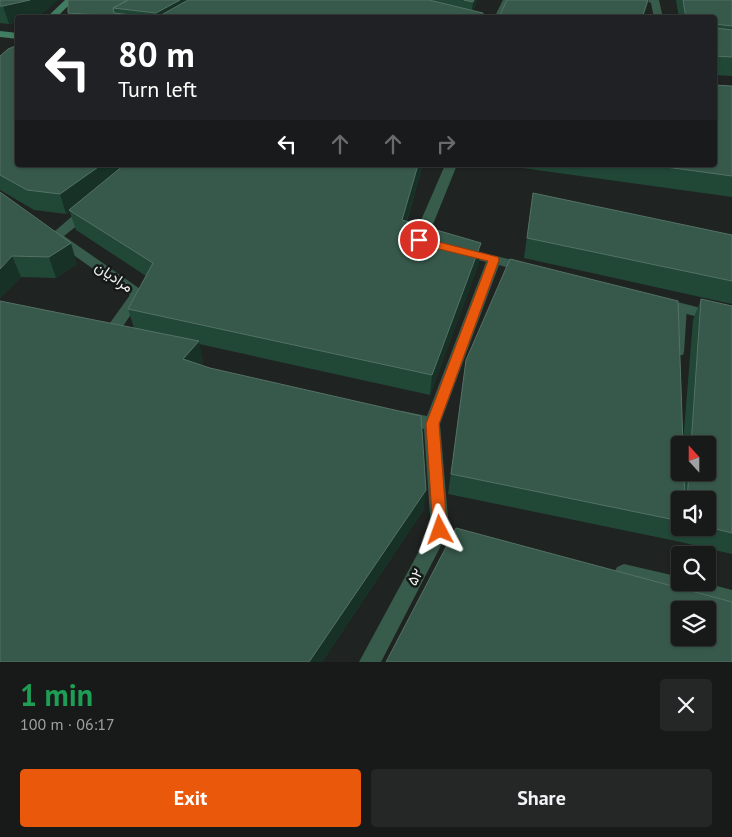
<!DOCTYPE html>
<html lang="en">
<head>
<meta charset="utf-8">
<style>
	body { margin:0; font-family:"PT Sans",Vazirmatn,sans-serif; background:#242726; color:#f1f3f6; height:100vh; display:flex; flex-direction:column; font-size:19px; white-space:nowrap }
	* { box-sizing:border-box; margin:0 }
	p { font-size:16px; color:#9ea1a2 }
	.icon { flex:none; width:28px; height:28px; fill:none; stroke:currentColor; stroke-width:2; stroke-linecap:round; stroke-linejoin:round }
	.map { position:relative; height:662px; overflow:hidden }
	.side { display:flex; flex-direction:column; background:#171a19; flex:1 }
	.side>* { flex:none }
	.banner { position:absolute; left:15px; top:15px; width:702px; height:152px; border-radius:5px; box-shadow:0 1px 4px #0004,0 0 0 1px #363838; background:#202124; color:#fff; overflow:hidden }
	.needle { width:32px; rotate:339deg }
	.controls { position:absolute; left:671px; top:436px; display:grid; gap:10px }
	.controls a { display:grid; place-items:center; width:45px; height:45px; border-radius:5px; background:#171a19; box-shadow:0 1px 4px #0004,0 0 0 1px #363838; font-size:25px }
	.pin { position:absolute; display:grid; place-items:center; width:42px; height:42px; color:#fff; margin:-21px; border:2px solid #fff; border-radius:50%; box-shadow:0 1px 5px #0007 }
	.me { position:absolute; width:55px; margin:-28px; rotate:356deg; stroke-linejoin:round; filter:drop-shadow(0 0 4px #0008) }
	.turn { display:flex; align-items:center; gap:18px; height:105px; padding:0 20px; font-size:22px }
	.turn .icon { width:65px; height:65px; stroke-width:2.5 }
	.turn b { display:block; font-size:35px; line-height:42px }
	.lanes { display:flex; align-items:center; height:48px; padding:0 20px; background:#0003; justify-content:center; gap:25px; direction:ltr }
	.lanes .off { opacity:.35 }
	.round { display:grid; place-items:center; flex:none; width:52px; height:52px; border-radius:5px; background:#242726 }
	.headline { display:flex; align-items:center; justify-content:space-between; height:85px; padding:0 20px }
	h1 { font-size:30px; font-weight:600; line-height:38px; color:#1e9e55 }
	.action { display:flex; gap:10px; margin-top:auto; padding:10px 20px }
	.action a { flex:1; height:58px; border-radius:5px; background:#ea580c; color:#fff; font-size:20px; font-weight:600; line-height:58px; text-align:center }
	.action a+a { background:#242726; color:#f1f3f6 }
	.map>svg:first-child { display:block }
	.lines { fill:none; stroke-linecap:round; stroke-linejoin:round }
	.lane { fill:#385c4b; fill-rule:evenodd }
	.street { fill:#385c4b; fill-rule:evenodd }
	.secondary { fill:#407d62; fill-rule:evenodd }
	.wall { fill:#214737; fill-rule:evenodd }
	.shaded-wall { fill:#173126 }
	.building { fill:#37594b; stroke:#547165; fill-rule:evenodd }
	.route { fill:#ea580c; stroke:#983908 }
	.labels { text-anchor:middle; stroke-width:5; stroke-linejoin:round; paint-order:stroke }
	.street-label { font-size:15px; fill:#eff2f0; stroke:#151917 }
</style>
</head>
<body>
<div class="map">
<svg width="732" height="662" viewBox="0 0 732 662">
	<rect width="100%" height="100%" fill="#1f2321"/>
	<g class="lines">
		<path class="lane" d="M 681,304 L 687,308 L 684,352 L 683,355 L 673,355 L 672,352 L 675,308 Z"/>
		<path class="street" d="M 503,0 L 511,0 L 503,18 L 494,18 Z
			M 644,0 L 659,0 L 663,18 L 654,18 L 651,3 Z
			M 445,165 L 457,165 L 427,239 L 430,242 L 423,246 L 414,244 L 412,241 Z
			M 89,205 L 94,206 L 95,209 L 94,212 L 64,236 L 143,291 L 145,294 L 110,345 L 105,346 L 100,345 L 97,341 L 130,295 L 48,237 L 84,206 Z
			M 460,247 L 532,265 L 534,268 L 532,271 L 527,273 L 499,265 L 440,424 L 449,530 L 381,662 L 359,662 L 431,529 L 424,429 L 396,422 L 394,417 L 396,412 L 402,411 L 427,416 L 486,262 L 455,254 L 453,251 L 455,248 Z
			M 658,297 L 732,316 L 732,326 L 653,305 L 651,302 L 653,299 Z
			M 624,564 L 680,577 L 680,582 L 702,582 L 732,590 L 732,608 L 617,579 L 614,573 L 617,567 Z"/>
		<path class="secondary" d="M 65,0 L 74,0 L 56,18 L 46,18 Z
			M 0,31 L 18,33 L 18,39 L 0,37 Z"/>
	</g>
	<path class="wall" d="M 0,0 L 39,17 L 9,24 L 0,23 Z
		M 69,0 L 477,0 L 473,11 L 484,18 L 69,18 L 68,13 Z
		M 676,0 L 732,0 L 732,76 L 715,75 L 715,18 L 679,18 Z
		M 0,56 L 18,165 L 422,167 L 407,221 L 479,263 L 430,395 L 199,344 L 203,362 L 200,365 L 424,509 L 322,662 L 0,662 L 134,328 L 128,309 L 146,276 L 76,230 L 70,212 L 66,214 L 34,210 L 0,190 Z
		M 732,86 L 732,197 L 501,165 L 715,165 Z
		M 0,192 L 77,264 L 56,278 L 21,277 L 0,298 Z
		M 533,193 L 732,235 L 732,304 L 524,258 Z
		M 701,299 L 732,306 L 732,554 L 676,541 L 448,494 L 466,360 L 683,443 L 693,320 ZM 680,445 L 708,445 L 708,472 L 680,472 ZM 680,500 L 708,500 L 708,528 L 680,528 Z"/>
	<path class="shaded-wall" d="M 30,0 L 59,0 L 39,17 L 35,18 L 18,18 L 18,22 L 9,24 L 3,6 Z
		M 180,0 L 221,0 L 157,18 L 156,13 Z
		M 474,0 L 477,0 L 471,16 L 473,2 Z
		M 648,0 L 649,0 L 644,18 L 642,18 Z
		M 101,165 L 134,165 L 69,210 L 70,212 L 66,214 L 60,194 Z
		M 418,165 L 422,165 L 422,167 L 401,240 L 402,220 Z
		M 71,243 L 77,264 L 56,278 L 49,257 Z
		M 481,243 L 479,263 L 430,395 L 432,375 Z
		M 12,256 L 21,277 L 0,298 L 0,269 Z
		M 199,341 L 203,362 L 187,379 L 183,359 Z
		M 426,490 L 424,509 L 322,662 L 309,662 Z"/>
	<path class="building" d="M 0,0 L 30,0 L 3,6 L 0,6 Z
		M 68,0 L 128,0 L 113,8 L 114,13 L 131,15 L 131,17 L 68,13 Z
		M 128,0 L 180,0 L 156,13 L 113,8 Z
		M 188,0 L 429,0 L 483,13 L 484,18 L 156,18 Z
		M 464,0 L 474,0 L 473,2 Z
		M 507,0 L 648,0 L 642,18 L 502,18 L 501,13 Z
		M 683,0 L 732,0 L 732,26 L 715,24 L 715,18 L 686,18 Z
		M 715,28 L 732,30 L 732,57 L 715,56 Z
		M 18,45 L 18,165 L 101,165 L 60,194 L 27,190 L 0,175 L 0,56 L 8,49 Z
		M 715,85 L 732,86 L 732,176 L 651,165 L 715,165 Z
		M 124,165 L 418,165 L 402,220 L 481,243 L 432,375 L 128,309 L 153,263 L 69,210 Z
		M 0,192 L 71,243 L 49,257 L 12,256 L 0,269 Z
		M 533,193 L 732,235 L 732,281 L 527,238 Z
		M 510,259 L 678,301 L 683,445 L 680,445 L 680,472 L 684,472 L 685,500 L 680,500 L 680,521 L 451,474 L 466,360 Z
		M 701,299 L 732,306 L 732,533 L 708,527 L 708,500 L 687,500 L 689,472 L 708,472 L 708,445 L 691,445 Z
		M 0,301 L 199,341 L 183,359 L 210,368 L 421,416 L 426,490 L 309,662 L 0,662 Z
		M 456,528 L 732,602 L 732,662 L 386,662 ZM 680,610 L 708,610 L 708,638 L 680,638 Z"/>
	<path class="route" d="M 419,237 L 498,257 L 499,260 L 439,424 L 447,530 L 445,535 L 440,536 L 435,535 L 433,530 L 426,424 L 488,261 L 415,243 L 415,238 Z"/>
	<g class="labels">
		<g class="street-label">
			<text transform="translate(114 277) rotate(34)" y="5">مرادیان</text>
			<text transform="translate(415 577) rotate(-62)" y="5">۵۲</text>
		</g>
	</g>
</svg>
<div class="controls">
<a><svg class="needle" viewBox="-14 -14 28 28"><path d="M0-13l5 13h-10z" fill="#e53935"/><path d="M0 13l5-13h-10z" fill="#9ea1a2"/></svg></a>
<a><svg class="icon" aria-label="sound" viewBox="0 0 24 24"><path d="M4 9h4l5-4v14l-5-4H4zM17 9q2 3 0 6"/></svg></a>
<a><svg class="icon" aria-label="search" viewBox="0 0 24 24"><circle cx="10" cy="10" r="6"/><path d="M15 15l6 6"/></svg></a>
<a><svg class="icon" aria-label="layers" viewBox="0 0 24 24"><path d="M12 4l9 5-9 5-9-5zM3 14l9 5 9-5"/></svg></a>
</div>
<div class="pin" style="left:419px;top:240px;background:#d93025"><svg class="icon" aria-label="arrive" viewBox="0 0 24 24"><path d="M6 21V4h12l-3 4 3 4H6"/></svg></div>
<svg class="me" style="left:440px;top:530px" viewBox="-20 -20 40 40"><path d="M0-17L14 15 0 8-14 15z" fill="#ea580c" stroke="#fff" stroke-width="4"/></svg>
<div class="banner">
<div class="turn"><svg class="icon" aria-label="left" viewBox="0 0 24 24"><path d="M17 20v-9H6M10 6l-5 5 5 5"/></svg><div><b>80 m</b>Turn left</div></div>
<div class="lanes"><svg class="icon" aria-label="left" viewBox="0 0 24 24"><path d="M17 20v-9H6M10 6l-5 5 5 5"/></svg><svg class="icon off" aria-label="ahead" viewBox="0 0 24 24"><path d="M12 20V5M6 11l6-6 6 6"/></svg><svg class="icon off" aria-label="ahead" viewBox="0 0 24 24"><path d="M12 20V5M6 11l6-6 6 6"/></svg><svg class="icon off" aria-label="right" viewBox="0 0 24 24"><path d="M7 20v-9h11M14 6l5 5-5 5"/></svg></div>
</div>
</div>
<section class="side">
<div class="headline"><div><h1>1 min</h1><p>100 m · 06:17</p></div><a class="round"><svg class="icon" aria-label="close" viewBox="0 0 24 24"><path d="M6 6l12 12M18 6L6 18"/></svg></a></div>
<div class="action"><a>Exit</a><a>Share</a></div>
</section>
</body>
</html>
